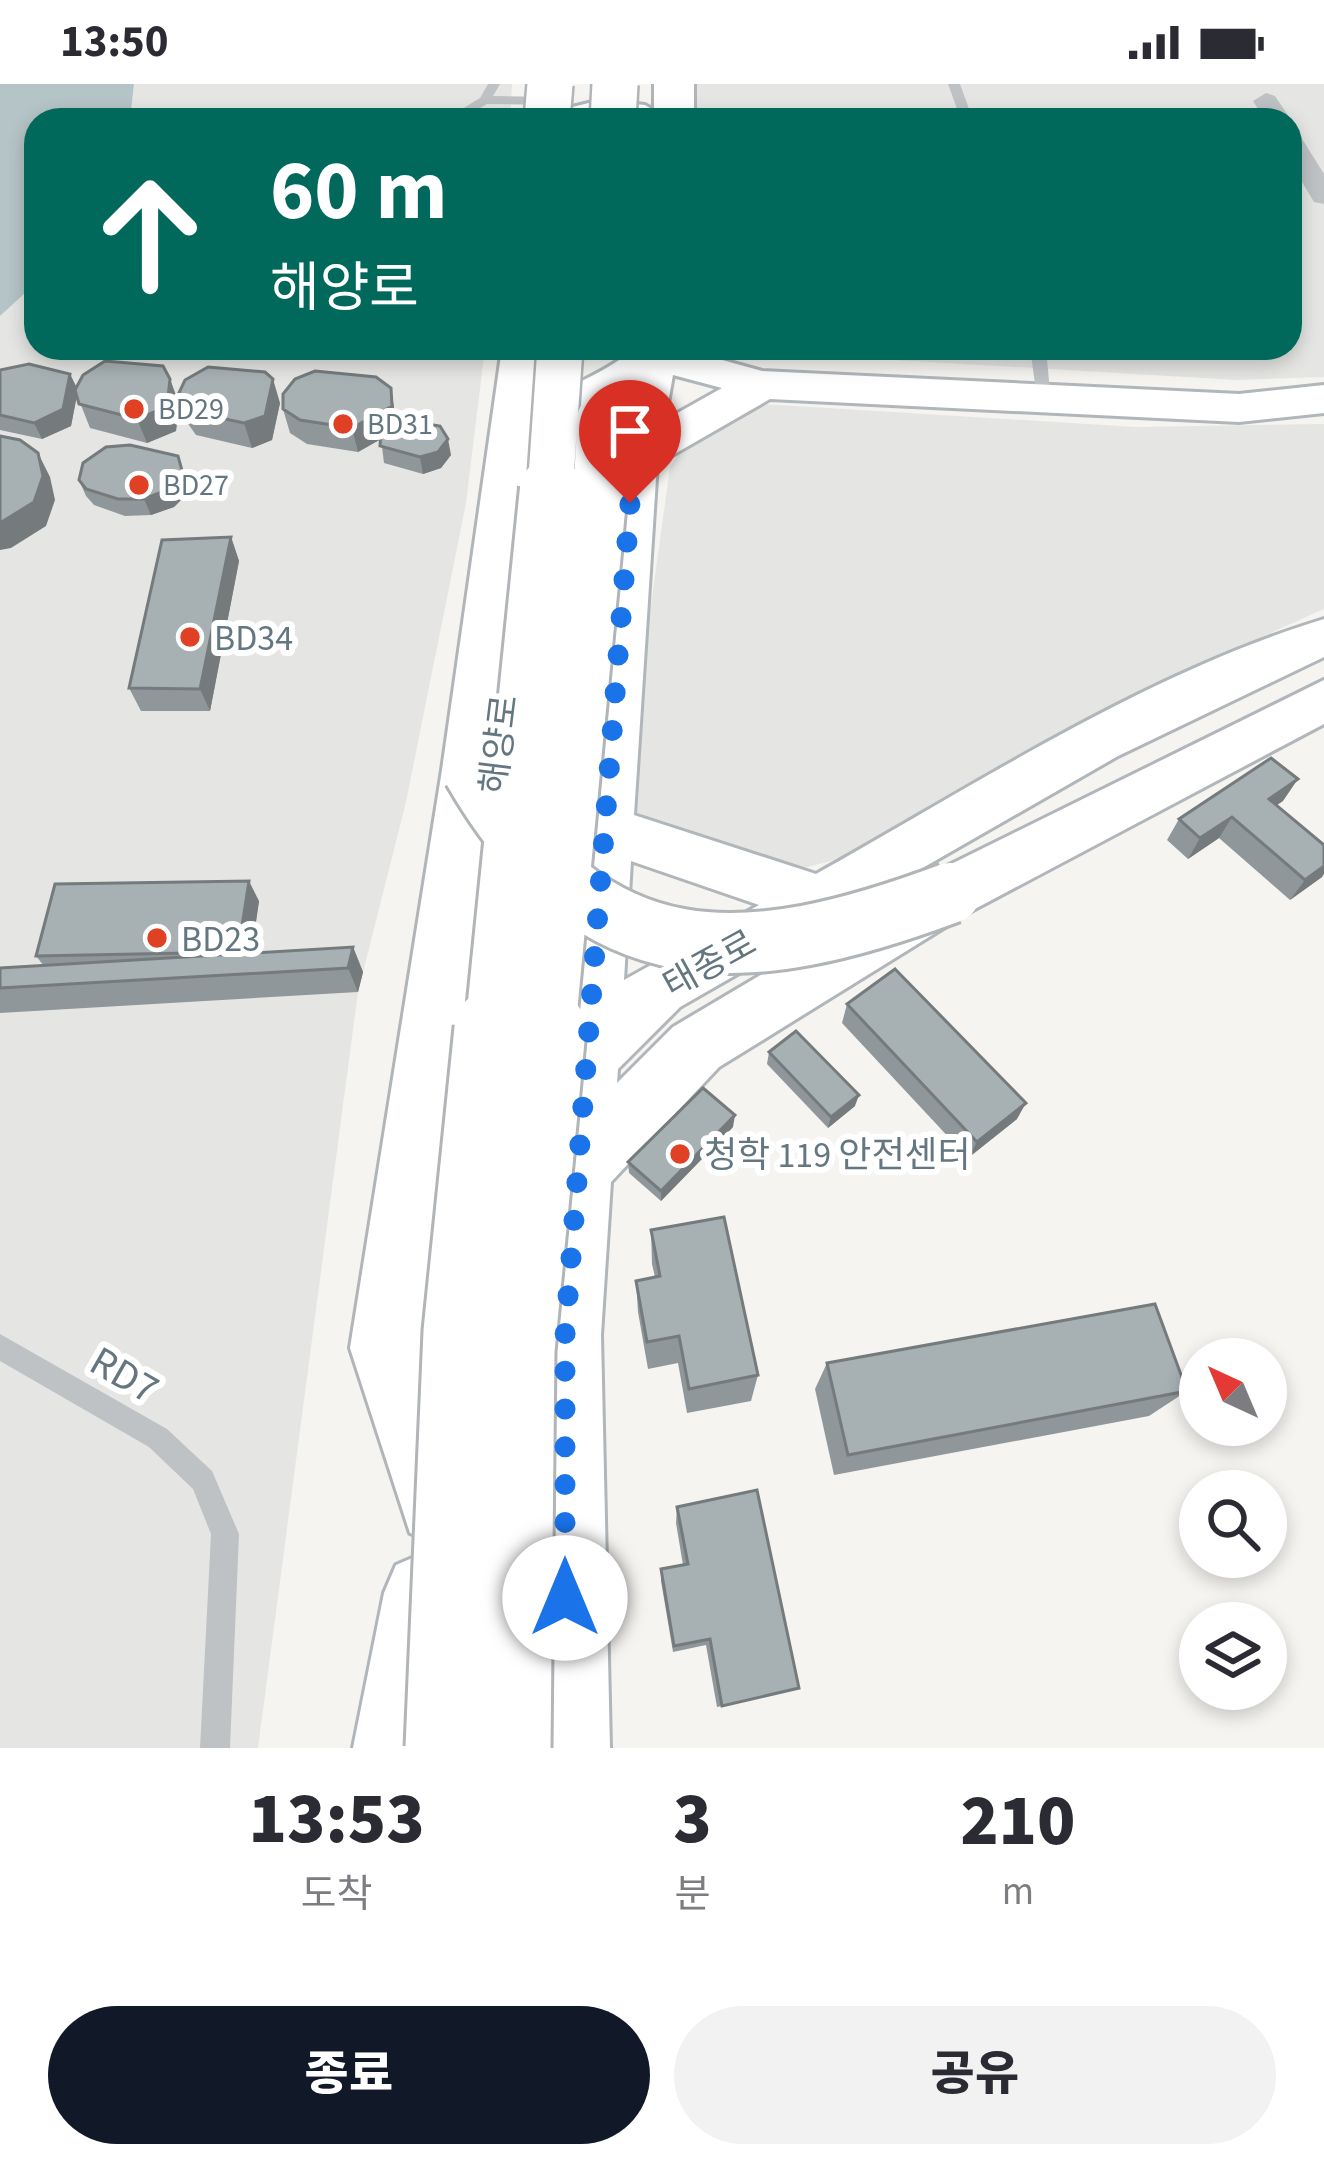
<!DOCTYPE html>
<html lang="ko">
<head>
<meta charset="utf-8">
<style>
	body { margin:0; font-family:"Source Sans 3","Noto Sans KR",sans-serif; background:#f2f2f3; color:#2b2b33; height:100vh; display:flex; flex-direction:column; font-size:45px; white-space:nowrap }
	* { box-sizing:border-box; margin:0 }
	p { font-size:39px; color:#7c7c81 }
	.icon { flex:none; width:66px; height:66px; fill:none; stroke:currentColor; stroke-width:2; stroke-linecap:round; stroke-linejoin:round }
	.map { position:relative; height:1664px; overflow:hidden }
	.panel { display:flex; flex-direction:column; background:#fff; flex:1 }
	.panel>* { flex:none }
	.top-card { position:absolute; left:24px; top:24px; width:1278px; height:252px; border-radius:36px; box-shadow:0 6px 18px #0003; background:#00695c; color:#fff; overflow:hidden }
	.needle { width:78px; rotate:316deg }
	.tools { position:absolute; left:1179px; top:1254px; display:grid; gap:24px }
	.tools a { display:grid; place-items:center; width:108px; height:108px; border-radius:50%; background:#fff; box-shadow:0 6px 18px #0003; font-size:60px }
	.pin { position:absolute; display:grid; place-items:center; width:102px; height:102px; color:#fff; margin:-123px -51px; border-radius:50% 50% 50% 0; rotate:-45deg; box-shadow:0 0 12px #0007 }
	.pin .icon { rotate:45deg }
	.me { position:absolute; width:132px; margin:-66px; rotate:0deg; stroke-linejoin:round; filter:drop-shadow(0 0 9px #0008) }
	.turn { display:flex; align-items:center; gap:42px; height:252px; padding:0 48px; font-size:54px }
	.turn .icon { width:156px; height:156px; stroke-width:2.5 }
	.turn b { display:block; font-size:84px; line-height:102px }
	.eta { display:flex; justify-content:space-evenly; align-items:center; height:204px; text-align:center }
	.eta b { font-size:72px; font-weight:800; line-height:84px }
	.cta { display:flex; gap:24px; margin-top:auto; padding:24px 48px }
	.cta a { flex:1; height:138px; border-radius:72px; background:#111827; color:#fff; font-size:48px; font-weight:800; line-height:138px; text-align:center }
	.cta a+a { background:#f2f2f3; color:#2b2b33 }
	.status { display:flex; justify-content:space-between; align-items:center; height:84px; padding:0 60px; background:#fff; direction:ltr }
	.status svg { height:33px; fill:currentColor }
	.map>svg:first-child { display:block }
	.built { fill:#e5e6e4 }
	.water { fill:#b5c4c6 }
	.lines { fill:none; stroke-linecap:round; stroke-linejoin:round }
	.secondary-casing { stroke:#b0b6ba; stroke-width:6 }
	.trunk-casing { stroke:#b1b5b8; stroke-width:6 }
	.service { fill:#bec2c5; fill-rule:evenodd }
	.minor { fill:#bec2c5; fill-rule:evenodd }
	.secondary { fill:#fff; fill-rule:evenodd }
	.trunk { fill:#fff; fill-rule:evenodd }
	.trunk-bridge-far2-casing { stroke:#b1b5b8; stroke-width:50; stroke-linecap:butt }
	.trunk-bridge-far1-casing { stroke:#b1b5b8; stroke-width:66; stroke-linecap:butt }
	.trunk-bridge-casing { stroke:#b1b5b8; stroke-width:87; stroke-linecap:butt }
	.trunk-bridge-far2 { stroke:#fff; stroke-width:45 }
	.trunk-bridge-far1 { stroke:#fff; stroke-width:60 }
	.trunk-bridge { stroke:#fff; stroke-width:81 }
	.wall { fill:#90979a }
	.shaded-wall { fill:#757b7d }
	.building { fill:#a7b0b3; stroke:#757b7d; stroke-width:3 }
	.route { stroke:#1a73e8; stroke-width:21; stroke-dasharray:0 37.8 }
	.poi-dot { fill:#e04125; stroke:#fff; stroke-width:4.5 }
	.labels { text-anchor:middle; stroke-width:12; stroke-linejoin:round; paint-order:stroke }
	.far-poi-label { font-size:30px; fill:#647781; stroke:#fff; text-anchor:start }
	.poi-label { font-size:36px; fill:#647781; stroke:#fff; text-anchor:start }
	.street-label { font-size:36px; fill:#647781; stroke:#fff }
	.near-street-label { font-size:42px; fill:#647781; stroke:#fff }
</style>
</head>
<body>
<div class="status"><b>13:50</b><svg viewBox="0 0 49 12"><path d="M0 12V9h3v3zM5 12V6h3v6zM10 12V3h3v9zM15 12V0h3v12zM26 1h20v11H26zM47 4h2v5h-2z"/></svg></div>
<div class="map">
<svg width="1324" height="1664" viewBox="0 0 1324 1664">
	<rect width="100%" height="100%" fill="#f5f4f1"/>
	<path class="built" d="M 134,0 L 512,0 L 510,36 L 130,36 Z
		M 692,0 L 1324,0 L 1324,293 L 1236,296 L 690,264 L 1290,264 L 1290,36 L 692,36 Z
		M 36,199 L 36,264 L 485,264 L 466,419 L 406,718 L 358,908 L 258,1664 L 0,1664 L 0,232 Z
		M 763,320 L 1136,343 L 1324,340 L 1324,525 L 1184,588 L 878,759 L 831,777 L 788,788 L 641,741 L 629,712 L 629,681 L 670,383 L 688,357 L 727,328 Z"/>
	<path class="water" d="M 0,0 L 134,0 L 130,36 L 36,36 L 36,199 L 0,232 Z"/>
	<g class="lines">
		<defs>
			<path id="secondary" d="M 601,16 L 645,21 L 670,36 L 554,36 L 568,24 Z
				M 635,264 L 679,264 L 762,287 L 1239,310 L 1324,301 L 1324,329 L 1239,338 L 770,315 L 657,380 L 634,731 L 816,790 C 979,699 1144,590 1324,535 L 1324,573 L 1118,672 L 680,923 L 618,985 L 617,999 L 673,943 L 929,791 L 1324,596 L 1324,640 L 971,827 L 719,983 L 611,1098 L 601,1251 L 610,1664 L 526,1664 L 529,1251 L 552,1006 L 542,985 L 556,960 L 611,373 L 626,306 L 566,350 L 550,388 L 533,392 L 516,388 L 510,377 C 532,301 586,306 635,264 ZM 673,291 L 722,304 L 665,336 ZM 631,777 L 759,821 L 624,896 Z
				M 424,1469 L 452,1481 L 464,1509 L 437,1664 L 353,1664 L 384,1509 L 396,1481 Z"/>
			<path id="trunk" d="M 654,0 L 694,0 L 694,36 L 654,36 Z
				M 502,264 L 550,264 L 504,686 L 430,1264 L 482,1419 L 470,1449 L 440,1461 L 410,1449 L 350,1264 L 442,686 Z
				M 639,264 L 689,264 C 675,285 664,290 640,284 L 633,273 Z"/>
		</defs>
		<use href="#secondary" class="secondary-casing"/>
		<use href="#trunk" class="trunk-casing"/>
		<path class="service" d="M 488,0 L 500,0 L 493,12 L 551,13 L 557,17 L 551,21 L 487,20 L 459,36 L 444,36 L 480,14 Z
			M 948,0 L 960,0 L 973,36 L 961,36 Z
			M 1030,264 L 1046,264 L 1051,318 L 1039,318 L 1037,314 Z
			M 0,1250 L 167,1345 L 212,1387 L 239,1450 L 230,1664 L 200,1664 L 211,1450 L 193,1405 L 149,1363 L 0,1277 Z"/>
		<path class="minor" d="M 1266,9 L 1275,12 L 1291,36 L 1290,37 L 1265,36 L 1253,17 Z
			M 1290,48 L 1299,50 L 1324,90 L 1324,120 L 1314,118 L 1290,78 Z"/>
		<use href="#secondary" class="secondary"/>
		<use href="#trunk" class="trunk"/>
		<defs>
			<path id="trunk-bridge-far2" d="M 547,36 L 550,0
				M 613,36 L 615,0
				M 550,408 L 560,264
				M 596,408 L 600,334"/>
			<path id="trunk-bridge-far1" d="M 473,686 C 594,896 746,885 950,809
				M 495,948 L 550,405
				M 545,948 L 597,405"/>
			<path id="trunk-bridge" d="M 446,1664 L 464,1248 L 495,945
				M 510,1664 L 514,1266 L 545,945"/>
		</defs>
		<use href="#trunk-bridge-far2" class="trunk-bridge-far2-casing"/>
		<use href="#trunk-bridge-far1" class="trunk-bridge-far1-casing"/>
		<use href="#trunk-bridge" class="trunk-bridge-casing"/>
		<use href="#trunk-bridge-far2" class="trunk-bridge-far2"/>
		<use href="#trunk-bridge-far1" class="trunk-bridge-far1"/>
		<use href="#trunk-bridge" class="trunk-bridge"/>
	</g>
	<path class="wall" d="M 0,286 L 70,290 L 76,304 L 170,295 L 179,320 L 176,347 L 147,359 L 90,344 L 77,311 L 71,342 L 42,355 L 0,346 Z
		M 391,304 L 396,336 L 451,371 L 441,384 L 423,390 L 384,379 L 381,355 L 358,368 L 307,360 L 290,349 L 283,325 Z
		M 177,313 L 280,319 L 272,356 L 252,364 L 196,351 L 186,337 Z
		M 79,396 L 190,407 L 174,423 L 151,431 L 125,432 L 94,421 L 86,412 Z
		M 231,453 L 239,477 L 210,627 L 141,627 L 129,604 Z
		M 1283,717 L 1276,721 L 1322,793 L 1290,816 L 1219,754 L 1188,775 L 1167,756 L 1179,735 Z
		M 259,817 L 251,869 L 353,863 L 363,888 L 358,908 L 0,929 L 0,884 L 44,882 L 36,872 Z
		M 847,920 L 1017,1035 L 968,1074 L 842,939 Z
		M 769,968 L 855,1022 L 828,1044 L 767,980 Z
		M 733,1043 L 661,1117 L 629,1089 L 628,1078 Z
		M 651,1146 L 758,1291 L 751,1317 L 687,1329 L 678,1279 L 648,1285 L 638,1228 L 636,1197 L 655,1193 L 652,1180 Z
		M 827,1279 L 1187,1307 L 1149,1332 L 834,1391 L 815,1305 Z
		M 677,1423 L 799,1604 L 717,1623 L 706,1561 L 673,1568 L 661,1497 L 661,1485 L 683,1481 L 676,1439 Z"/>
	<path class="shaded-wall" d="M 70,290 L 78,306 L 71,342 L 42,355 L 34,339 Z
		M 170,295 L 179,320 L 176,347 L 147,359 L 137,335 Z
		M 273,295 L 280,319 L 272,356 L 252,364 L 244,339 Z
		M 391,304 L 397,346 L 358,368 L 352,344 Z
		M 448,355 L 451,371 L 441,384 L 423,390 L 420,373 Z
		M 38,369 L 50,393 L 55,416 L 46,442 L 11,464 L 0,466 L 0,439 Z
		M 178,372 L 190,407 L 174,423 L 151,431 L 144,415 Z
		M 231,453 L 239,477 L 210,627 L 200,605 Z
		M 1298,695 L 1283,717 L 1255,736 L 1269,715 Z
		M 1232,733 L 1219,754 L 1188,775 L 1200,754 Z
		M 1324,782 L 1324,790 L 1322,793 L 1290,816 L 1305,796 Z
		M 249,797 L 259,817 L 249,887 L 238,868 Z
		M 353,863 L 363,888 L 358,908 L 348,884 Z
		M 859,1011 L 855,1022 L 828,1044 L 831,1033 Z
		M 1026,1019 L 1017,1035 L 968,1074 L 977,1058 Z
		M 735,1031 L 733,1043 L 661,1117 L 661,1107 Z"/>
	<path class="building" d="M 105,277 L 163,282 L 170,295 L 167,323 L 137,335 L 79,320 L 75,306 L 83,291 Z
		M 29,280 L 70,290 L 63,325 L 34,339 L 0,331 L 0,286 Z
		M 208,283 L 265,288 L 273,295 L 265,332 L 244,339 L 187,327 L 177,313 L 185,296 Z
		M 315,287 L 376,293 L 391,304 L 392,322 L 352,344 L 300,336 L 283,325 L 283,310 L 295,295 Z
		M 398,335 L 440,342 L 448,355 L 438,368 L 420,373 L 380,362 L 381,347 Z
		M 0,352 L 20,356 L 38,369 L 43,392 L 34,418 L 0,439 Z
		M 130,361 L 178,372 L 183,390 L 167,406 L 144,415 L 118,415 L 86,405 L 79,396 L 83,379 L 106,363 Z
		M 231,453 L 200,605 L 129,604 L 162,456 Z
		M 1271,674 L 1298,695 L 1269,715 L 1324,761 L 1324,782 L 1305,796 L 1232,733 L 1200,754 L 1179,735 Z
		M 249,797 L 238,868 L 36,872 L 55,800 Z
		M 353,863 L 348,884 L 0,904 L 0,884 Z
		M 895,885 L 1026,1019 L 977,1058 L 847,920 Z
		M 796,947 L 859,1011 L 831,1033 L 769,968 Z
		M 703,1004 L 735,1031 L 661,1107 L 628,1078 Z
		M 724,1133 L 758,1291 L 689,1305 L 679,1252 L 647,1258 L 636,1197 L 660,1192 L 651,1146 Z
		M 1155,1220 L 1187,1307 L 848,1371 L 827,1279 Z
		M 757,1406 L 799,1604 L 722,1622 L 710,1555 L 674,1562 L 661,1485 L 688,1480 L 677,1423 Z"/>
	<g class="lines">
		<path class="route" d="M 565,1514 L 565,1251 L 630,419"/>
	</g>
	<g class="poi-dot">
		<circle cx="134" cy="325" r="12"/>
		<circle cx="343" cy="340" r="12"/>
		<circle cx="139" cy="401" r="12"/>
		<circle cx="190" cy="553" r="12"/>
		<circle cx="157" cy="854" r="12"/>
		<circle cx="680" cy="1070" r="12"/>
	</g>
	<g class="labels">
		<g class="far-poi-label">
			<text x="158" y="335">BD29</text>
			<text x="367" y="350">BD31</text>
			<text x="163" y="411">BD27</text>
		</g>
		<g class="poi-label">
			<text x="214" y="566">BD34</text>
			<text x="181" y="867">BD23</text>
			<text x="704" y="1083">청학 119 안전센터</text>
		</g>
		<g class="street-label">
			<text transform="translate(498 660) rotate(-83)" y="13">해양로</text>
			<text transform="translate(709 879) rotate(-29)" y="13">태종로</text>
		</g>
		<g class="near-street-label">
			<text transform="translate(125 1290) rotate(30)" y="15">RD7</text>
		</g>
	</g>
</svg>
<div class="tools">
<a><svg class="needle" viewBox="-14 -14 28 28"><path d="M0-13l5 13h-10z" fill="#e53935"/><path d="M0 13l5-13h-10z" fill="#7c7c81"/></svg></a>
<a><svg class="icon" aria-label="search" viewBox="0 0 24 24"><circle cx="10" cy="10" r="6"/><path d="M15 15l6 6"/></svg></a>
<a><svg class="icon" aria-label="layers" viewBox="0 0 24 24"><path d="M12 4l9 5-9 5-9-5zM3 14l9 5 9-5"/></svg></a>
</div>
<div class="pin" style="left:630px;top:419px;background:#d93025"><svg class="icon" aria-label="arrive" viewBox="0 0 24 24"><path d="M6 21V4h12l-3 4 3 4H6"/></svg></div>
<svg class="me" style="left:565px;top:1514px" viewBox="-20 -20 40 40"><circle r="19" fill="#fff"/><path d="M0-13L10 11 0 6-10 11z" fill="#1a73e8"/></svg>
<div class="top-card">
<div class="turn"><svg class="icon" aria-label="ahead" viewBox="0 0 24 24"><path d="M12 20V5M6 11l6-6 6 6"/></svg><div><b>60 m</b>해양로</div></div>
</div>
</div>
<section class="panel">
<div class="eta">
<div><b>13:53</b><p>도착</p></div>
<div><b>3</b><p>분</p></div>
<div><b>210</b><p>m</p></div>
</div>
<div class="cta"><a>종료</a><a>공유</a></div>
</section>
</body>
</html>
